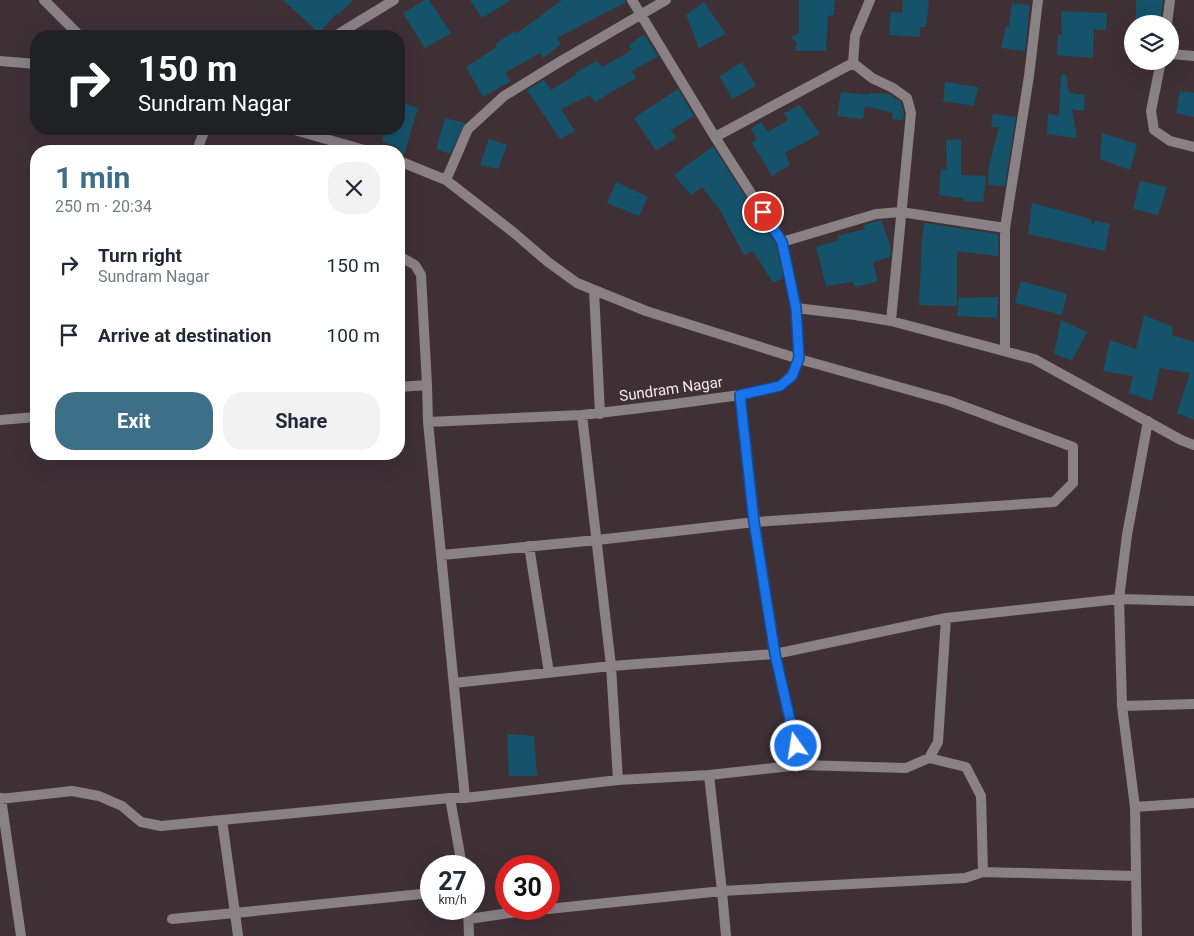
<!DOCTYPE html>
<html lang="en">
<head>
<meta charset="utf-8">
<style>
	body { margin:0; font-family:Roboto,sans-serif; background:#f2f2f3; color:#1f2937; height:100vh; display:flex; flex-direction:column; font-size:19px; white-space:nowrap }
	* { box-sizing:border-box; margin:0 }
	p { font-size:16px; color:#747a83 }
	.icon { flex:none; width:28px; height:28px; fill:none; stroke:currentColor; stroke-width:2; stroke-linecap:round; stroke-linejoin:round }
	.map { position:relative; flex:1; overflow:hidden }
	.panel { position:absolute; left:30px; top:145px; width:375px; height:315px; display:flex; flex-direction:column; background:#fff; border-radius:20px; box-shadow:0 5px 20px #0002 }
	.panel>* { flex:none }
	.hud { position:absolute; left:30px; top:30px; width:375px; height:105px; border-radius:20px; box-shadow:0 5px 20px #0002; background:#202124; color:#fff; overflow:hidden }
	.tools { position:absolute; left:1124px; top:15px; display:grid; gap:10px }
	.tools a { display:grid; place-items:center; width:55px; height:55px; border-radius:50%; background:#fff; box-shadow:0 5px 20px #0002; font-size:25px }
	.speed { position:absolute; left:420px; top:855px; display:flex; gap:10px; font-size:25px; font-weight:700; text-align:center }
	.speed>* { display:grid; place-content:center; width:65px; height:65px; border-radius:50%; background:#fff; box-shadow:0 5px 20px #0002; line-height:1 }
	.speed small { font-size:12px; font-weight:400 }
	.speed .limit { border:8px solid #d22; background:#fff; color:#111 }
	.pin { position:absolute; display:grid; place-items:center; width:42px; height:42px; color:#fff; margin:-21px; border:2px solid #fff; border-radius:50%; box-shadow:0 1px 5px #0007 }
	.me { position:absolute; width:55px; margin:-28px; rotate:347deg; stroke-linejoin:round; filter:drop-shadow(0 0 4px #0008) }
	.turn { display:flex; align-items:center; gap:18px; height:105px; padding:0 25px; font-size:22px }
	.turn .icon { width:65px; height:65px; stroke-width:2.5 }
	.turn b { display:block; font-size:35px; line-height:42px }
	.round { display:grid; place-items:center; flex:none; width:52px; height:52px; border-radius:20px; background:#f2f2f3 }
	.headline { display:flex; align-items:center; justify-content:space-between; height:85px; padding:0 25px }
	h1 { font-size:30px; font-weight:700; line-height:38px; color:#3e6f89 }
	.button { display:flex; gap:10px; margin-top:auto; padding:10px 25px }
	.button a { flex:1; height:58px; border-radius:20px; background:#3e6f89; color:#fff; font-size:20px; font-weight:700; line-height:58px; text-align:center }
	.button a+a { background:#f2f2f3; color:#1f2937 }
	ul { padding:0; list-style:none }
	li { display:flex; align-items:center; gap:15px; height:70px; padding:0 25px }
	li div { flex:1 }
	li b { display:block; font-size:19px }
	li em { font-style:normal }
	.map>svg:first-child { display:block }
	.building { fill:#15536b }
	.lines { fill:none; stroke-linecap:round; stroke-linejoin:round }
	.minor { stroke:#898183; stroke-width:10 }
	.route-casing { stroke:#114b97; stroke-width:12 }
	.route { stroke:#1a73e8; stroke-width:9 }
	.labels { text-anchor:middle; stroke-width:4; stroke-linejoin:round; paint-order:stroke }
	.street-label { font-size:15px; fill:#f4eaee; stroke:#3f3036 }
</style>
</head>
<body>
<div class="map">
<svg width="1194" height="936" viewBox="0 0 1194 936">
	<rect width="100%" height="100%" fill="#3f3036"/>
	<path class="building" d="M 283,0 L 353,0 L 338,15 L 336,14 L 319,33 Z
		M 425,0 L 429,0 L 451,33 L 425,48 L 403,13 Z
		M 470,0 L 511,0 L 482,18 Z
		M 562,0 L 625,0 L 626,2 L 557,38 L 561,44 L 543,58 L 540,53 L 505,73 L 511,81 L 483,97 L 466,67 L 497,47 L 495,44 L 515,31 L 516,34 Z
		M 799,0 L 835,0 L 834,15 L 828,16 L 826,51 L 795,51 L 797,43 L 791,37 L 799,33 Z
		M 903,0 L 929,0 L 926,27 L 920,27 L 920,37 L 889,35 L 891,12 L 902,13 Z
		M 1136,0 L 1163,0 L 1160,24 L 1136,24 Z
		M 704,2 L 726,34 L 699,48 L 686,15 Z
		M 1012,3 L 1030,5 L 1025,51 L 1001,48 L 1006,26 L 1009,27 Z
		M 1061,11 L 1107,13 L 1106,30 L 1094,29 L 1093,58 L 1057,55 L 1058,35 L 1062,35 Z
		M 644,34 L 658,56 L 632,71 L 636,78 L 620,88 L 620,87 L 595,102 L 590,95 L 561,109 L 575,131 L 560,139 L 527,90 L 544,80 L 551,90 L 576,75 L 575,73 L 597,61 L 602,67 L 632,50 L 629,45 Z
		M 742,62 L 756,86 L 732,99 L 720,76 Z
		M 1066,74 L 1069,93 L 1085,95 L 1084,111 L 1072,109 L 1077,138 L 1047,134 L 1048,114 L 1059,116 L 1061,75 Z
		M 945,82 L 978,87 L 974,106 L 943,101 Z
		M 678,89 L 694,116 L 671,130 L 676,138 L 656,151 L 634,118 Z
		M 1180,91 L 1194,93 L 1194,117 L 1176,113 Z
		M 841,92 L 869,95 L 870,93 L 889,94 L 901,102 L 904,114 L 903,120 L 892,119 L 893,113 L 865,106 L 863,119 L 837,116 Z
		M 399,102 L 418,108 L 404,155 L 399,154 L 399,148 L 382,141 L 385,129 L 399,129 Z
		M 800,105 L 820,134 L 785,153 L 790,165 L 772,176 L 752,143 L 757,140 L 751,129 L 761,122 L 768,132 L 788,120 L 784,113 Z
		M 993,114 L 1016,117 L 1005,186 L 988,185 L 989,166 L 999,127 L 991,127 Z
		M 445,118 L 465,123 L 450,154 L 436,149 Z
		M 1102,133 L 1137,144 L 1130,170 L 1100,159 Z
		M 489,139 L 507,145 L 498,169 L 480,165 Z
		M 961,139 L 961,175 L 986,176 L 983,202 L 963,201 L 963,198 L 939,195 L 941,169 L 947,170 L 946,140 Z
		M 713,146 L 776,245 L 783,278 L 773,283 L 753,251 L 744,255 L 720,210 L 702,187 L 691,195 L 674,175 Z
		M 1140,181 L 1167,187 L 1158,215 L 1133,209 Z
		M 616,182 L 648,197 L 639,216 L 607,203 Z
		M 1032,203 L 1091,219 L 1092,224 L 1094,224 L 1095,220 L 1110,224 L 1105,251 L 1028,234 Z
		M 881,220 L 891,247 L 890,257 L 873,262 L 878,281 L 855,287 L 853,282 L 826,286 L 816,247 L 839,240 L 838,236 L 865,229 L 864,225 Z
		M 924,223 L 998,234 L 998,256 L 957,251 L 957,306 L 919,305 L 922,240 Z
		M 1021,281 L 1067,294 L 1062,315 L 1015,303 Z
		M 998,297 L 997,318 L 957,316 L 959,298 Z
		M 1144,315 L 1173,327 L 1172,335 L 1194,342 L 1194,420 L 1177,413 L 1190,373 L 1160,368 L 1152,401 L 1129,393 L 1133,376 L 1103,371 L 1110,340 L 1136,349 Z
		M 1061,320 L 1087,332 L 1072,361 L 1054,354 Z
		M 507,734 L 534,736 L 537,776 L 509,776 Z"/>
	<g class="lines">
		<path class="minor" d="M 44,0 L 80,36
			M 870,0 L 855,36 L 853,63 L 872,78 L 893,88 L 907,98 L 911,113 L 891,321
			M 1167,24 L 1170,0
			M 335,36 L 394,0
			M 1170,54 L 1194,56
			M 0,61 L 36,64
			M 1161,61 L 1151,111 L 1154,130 L 1170,141 L 1194,147
			M 291,129 L 368,151
			M 715,137 L 853,63
			M 200,151 L 199,145 L 205,129
			M 399,161 L 446,180 L 513,232 L 548,262 L 577,283 L 646,311 L 799,359 L 949,401 L 1073,447 L 1073,483 L 1054,502 L 755,522 L 597,540 L 442,555
			M 446,180 L 468,129 L 504,96 L 561,61 L 666,0
			M 782,242 L 876,214 L 901,212 L 1005,228
			M 399,256 L 415,265 L 421,275 L 427,385
			M 594,290 L 600,414
			M 796,308 L 855,315 L 891,321 L 1034,359 L 1181,440 L 1194,445
			M 1005,351 L 1005,228 L 1029,76 L 1038,0
			M 399,387 L 427,385 L 428,422 L 465,798
			M 740,395 L 755,522 L 775,654 L 946,618 L 1119,599 L 1194,601
			M 582,415 L 611,666 L 618,780
			M 0,420 L 36,417
			M 428,422 L 582,415 L 674,404 L 740,395 L 780,386 L 791,376 L 799,359 L 796,308 L 782,242 L 715,137 L 632,0
			M 529,546 L 549,673
			M 454,683 L 611,666 L 775,654 L 800,765 L 709,775 L 722,891 L 965,878 L 983,872 L 1136,876
			M 1122,706 L 1194,704
			M 929,758 L 966,767 L 981,796 L 983,872
			M 800,765 L 906,768 L 929,758 L 938,742 L 946,618
			M 1,798 L 21,936
			M 450,798 L 465,798 L 618,780 L 709,775
			M 0,799 L 72,791 L 99,796 L 122,806 L 141,822 L 161,826 L 222,820
			M 1135,807 L 1194,803
			M 431,893 L 235,913 L 222,820 L 450,798 L 462,866
			M 468,909 L 469,936
			M 172,919 L 235,913 L 238,936
			M 469,919 L 509,913 L 722,891 L 726,936
			M 1137,936 L 1135,807 L 1122,706 L 1119,599 L 1127,535 L 1148,421"/>
	</g>
	<g class="lines">
		<defs>
			<path id="route" d="M 763,212 L 782,242 L 796,308 L 799,358 L 792,376 L 780,386 L 740,395 L 754,522 L 775,654 L 796,746"/>
		</defs>
		<use href="#route" class="route-casing"/>
		<use href="#route" class="route"/>
	</g>
	<g class="labels">
		<g class="street-label">
			<text transform="translate(671 389) rotate(-8)" y="5">Sundram Nagar</text>
		</g>
	</g>
</svg>
<div class="tools">
<a><svg class="icon" aria-label="layers" viewBox="0 0 24 24"><path d="M12 4l9 5-9 5-9-5zM3 14l9 5 9-5"/></svg></a>
</div>
<div class="speed"><div>27<small>km/h</small></div><div class="limit">30</div></div>
<div class="pin" style="left:763px;top:212px;background:#d93025"><svg class="icon" aria-label="arrive" viewBox="0 0 24 24"><path d="M6 21V4h12l-3 4 3 4H6"/></svg></div>
<svg class="me" style="left:796px;top:746px" viewBox="-20 -20 40 40"><circle r="17" fill="#1a73e8" stroke="#fff" stroke-width="3"/><path d="M0-11L8 9 0 5-8 9z" fill="#fff"/></svg>
<div class="hud">
<div class="turn"><svg class="icon" aria-label="right" viewBox="0 0 24 24"><path d="M7 20v-9h11M14 6l5 5-5 5"/></svg><div><b>150 m</b>Sundram Nagar</div></div>
</div>
<section class="panel">
<div class="headline"><div><h1>1 min</h1><p>250 m · 20:34</p></div><a class="round"><svg class="icon" aria-label="close" viewBox="0 0 24 24"><path d="M6 6l12 12M18 6L6 18"/></svg></a></div>
<ul>
<li><svg class="icon" aria-label="right" viewBox="0 0 24 24"><path d="M7 20v-9h11M14 6l5 5-5 5"/></svg><div><b>Turn right</b><p>Sundram Nagar</p></div><em>150 m</em></li>
<li><svg class="icon" aria-label="arrive" viewBox="0 0 24 24"><path d="M6 21V4h12l-3 4 3 4H6"/></svg><div><b>Arrive at destination</b></div><em>100 m</em></li>
</ul>
<div class="button"><a>Exit</a><a>Share</a></div>
</section>
</div>
</body>
</html>
